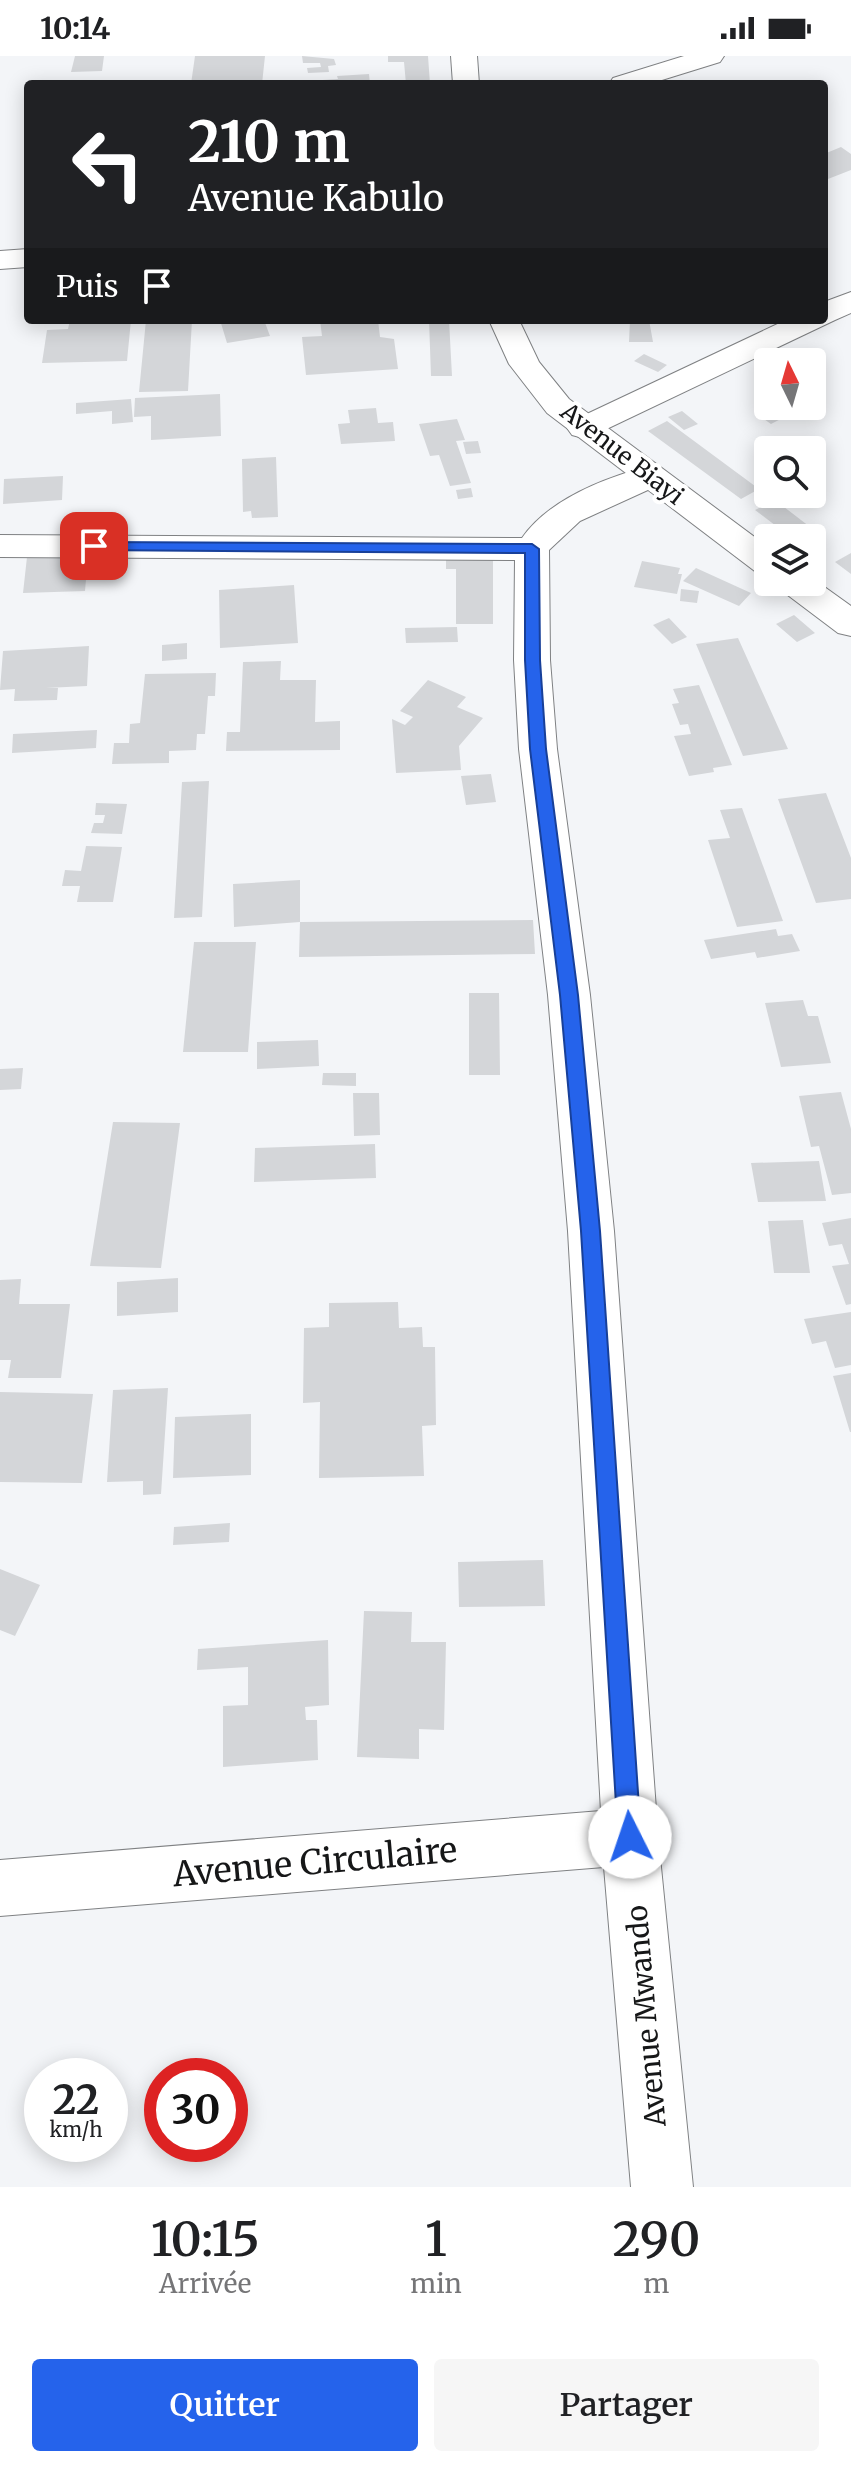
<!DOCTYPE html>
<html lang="fr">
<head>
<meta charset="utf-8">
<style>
	body { margin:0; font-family:Merriweather,serif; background:#f6f6f6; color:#202124; height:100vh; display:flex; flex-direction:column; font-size:30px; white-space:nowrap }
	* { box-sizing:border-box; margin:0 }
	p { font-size:26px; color:#757577 }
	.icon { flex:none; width:44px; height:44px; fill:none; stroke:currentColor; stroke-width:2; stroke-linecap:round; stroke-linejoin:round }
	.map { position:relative; height:2131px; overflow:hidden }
	.sheet { display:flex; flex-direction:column; background:#fff; flex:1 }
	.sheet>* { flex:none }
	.banner { position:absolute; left:24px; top:24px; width:804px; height:244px; border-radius:8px; box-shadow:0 4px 20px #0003; background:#202124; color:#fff; overflow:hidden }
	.needle { width:52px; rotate:355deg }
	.buttons { position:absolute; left:754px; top:292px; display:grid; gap:16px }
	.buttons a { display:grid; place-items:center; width:72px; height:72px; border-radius:8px; background:#fff; box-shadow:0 4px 20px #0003; font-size:40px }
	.speed { position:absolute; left:24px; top:2002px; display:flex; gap:16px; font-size:40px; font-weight:700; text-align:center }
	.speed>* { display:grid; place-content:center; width:104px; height:104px; border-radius:50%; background:#fff; box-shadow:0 4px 20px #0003; line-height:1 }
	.speed small { font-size:20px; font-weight:400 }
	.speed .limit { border:12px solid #d22; background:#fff; color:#111 }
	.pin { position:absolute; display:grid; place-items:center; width:68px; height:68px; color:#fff; margin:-34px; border-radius:16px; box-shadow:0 4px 12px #0006 }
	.me { position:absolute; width:88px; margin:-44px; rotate:356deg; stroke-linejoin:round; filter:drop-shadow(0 0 6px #0008) }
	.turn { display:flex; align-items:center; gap:28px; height:168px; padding:0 32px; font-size:36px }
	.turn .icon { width:104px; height:104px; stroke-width:2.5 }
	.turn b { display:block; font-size:56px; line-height:68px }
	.then { display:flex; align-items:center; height:76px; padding:0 32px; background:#0003; gap:16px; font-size:30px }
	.eta { display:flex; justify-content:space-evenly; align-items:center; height:136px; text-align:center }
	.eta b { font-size:48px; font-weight:600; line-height:56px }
	.primary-button { display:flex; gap:16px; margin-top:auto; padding:16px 32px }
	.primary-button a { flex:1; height:92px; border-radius:8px; background:#2563eb; color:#fff; font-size:32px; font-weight:600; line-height:92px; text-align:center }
	.primary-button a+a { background:#f6f6f6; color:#202124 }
	.status { display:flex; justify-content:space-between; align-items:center; height:56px; padding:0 40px; background:#fff; direction:ltr }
	.status svg { height:22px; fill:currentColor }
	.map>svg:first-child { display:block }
	.building { fill:#d4d6d9 }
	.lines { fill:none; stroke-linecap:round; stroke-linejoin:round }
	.minor-casing { stroke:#7f8183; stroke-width:2 }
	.tertiary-casing { stroke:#7f8183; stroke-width:2 }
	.minor { fill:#fff; fill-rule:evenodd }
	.tertiary { fill:#fff; fill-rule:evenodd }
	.route { fill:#2563eb; stroke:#184099; stroke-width:2 }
	.labels { text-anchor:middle; stroke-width:8; stroke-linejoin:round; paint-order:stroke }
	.far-street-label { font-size:24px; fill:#161718; stroke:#fff }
	.street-label { font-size:28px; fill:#161718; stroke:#fff }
	.near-street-label { font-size:34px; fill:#161718; stroke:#fff }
</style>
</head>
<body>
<div class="status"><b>10:14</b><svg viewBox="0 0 49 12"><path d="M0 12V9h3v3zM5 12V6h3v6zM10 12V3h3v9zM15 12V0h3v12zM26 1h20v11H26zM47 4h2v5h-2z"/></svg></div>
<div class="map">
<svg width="851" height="2131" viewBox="0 0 851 2131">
	<rect width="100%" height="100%" fill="#f3f5f8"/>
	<path class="building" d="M 75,0 L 104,0 L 102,15 L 71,16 Z
		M 195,0 L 265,0 L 262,28 L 191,28 Z
		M 302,0 L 334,3 L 336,9 L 328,10 L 329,16 L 308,17 L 307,12 L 321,11 L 320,7 L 303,7 Z
		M 388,0 L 428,0 L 430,28 L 406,28 L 404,6 L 388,6 Z
		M 369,18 L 370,28 L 307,28 L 307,25 L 338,23 L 337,20 Z
		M 841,91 L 851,98 L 851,114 L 828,123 L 824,120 L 824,98 Z
		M 70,264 L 131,264 L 127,305 L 42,307 L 47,274 L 68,273 Z
		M 146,264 L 192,264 L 188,335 L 139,336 Z
		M 220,264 L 264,264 L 270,280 L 227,287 Z
		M 320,264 L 378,264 L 380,281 L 394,283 L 398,313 L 306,319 L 302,281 L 322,280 Z
		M 429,264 L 449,264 L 452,320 L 431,320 Z
		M 630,264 L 649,264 L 653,286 L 629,286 Z
		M 644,298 L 667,309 L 658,316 L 634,305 Z
		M 220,338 L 221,380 L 151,384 L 151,360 L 134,361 L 135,342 Z
		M 131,343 L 133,366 L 112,368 L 112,355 L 76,358 L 76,347 Z
		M 768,348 L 768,350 L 806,350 L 771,368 L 754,356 Z
		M 376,352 L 378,367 L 393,366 L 395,385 L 341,388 L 338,368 L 350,367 L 348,354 Z
		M 682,355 L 698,368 L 684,374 L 668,361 Z
		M 457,363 L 465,384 L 456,385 L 471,427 L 450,430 L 439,399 L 430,400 L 419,368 Z
		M 667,365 L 759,433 L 741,443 L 648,375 Z
		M 478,385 L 481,397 L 466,398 L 463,386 Z
		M 276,401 L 278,461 L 252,462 L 251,455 L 243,456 L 242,403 Z
		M 63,420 L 62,444 L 3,448 L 4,423 Z
		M 471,432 L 473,441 L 458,443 L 456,434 Z
		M 775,444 L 814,474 L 799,482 L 792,482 L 755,454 Z
		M 851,497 L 851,518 L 835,506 Z
		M 88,500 L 85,535 L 23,537 L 27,501 Z
		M 446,502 L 493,502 L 493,568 L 456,568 L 456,513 L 446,513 Z
		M 642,505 L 680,512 L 678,518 L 682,518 L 677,538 L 634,531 Z
		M 696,512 L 751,537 L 739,550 L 683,525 Z
		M 294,529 L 298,587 L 220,592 L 219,534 Z
		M 681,533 L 699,535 L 697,547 L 680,545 Z
		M 794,559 L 815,577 L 797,586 L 776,568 Z
		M 669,562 L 687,581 L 672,588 L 653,569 Z
		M 457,571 L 458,586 L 406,587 L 405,572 Z
		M 738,582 L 788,693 L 743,700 L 696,588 Z
		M 187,587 L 187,603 L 162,605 L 162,589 Z
		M 89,590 L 87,630 L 46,632 L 58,632 L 57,644 L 14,645 L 15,633 L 0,634 L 3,595 Z
		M 281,605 L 280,624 L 316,624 L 315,666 L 340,665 L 340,694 L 226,695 L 227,676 L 240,676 L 243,606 Z
		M 216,617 L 215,640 L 208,640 L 205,678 L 197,678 L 196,694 L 169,695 L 169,707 L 112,708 L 114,687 L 129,687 L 130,668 L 140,667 L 145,618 Z
		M 428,624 L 466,641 L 457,651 L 483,662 L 459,690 L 461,714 L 396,717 L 392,663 L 405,669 L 413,661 L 400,655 Z
		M 699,629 L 732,709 L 713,712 L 714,716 L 689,720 L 674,680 L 691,678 L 688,668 L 680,669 L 672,648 L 679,647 L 673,633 Z
		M 97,674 L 96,692 L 12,697 L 13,678 Z
		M 491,718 L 496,746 L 466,749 L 461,720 Z
		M 209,725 L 202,861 L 174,862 L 182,726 Z
		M 826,737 L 851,802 L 851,843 L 816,847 L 778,743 Z
		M 96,747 L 127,748 L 122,778 L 91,777 L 94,767 L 103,767 L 105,759 L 95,759 Z
		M 742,752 L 783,865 L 737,871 L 708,784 L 730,782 L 720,754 Z
		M 86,790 L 122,791 L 113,846 L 77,846 L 80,830 L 62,830 L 65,814 L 81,815 Z
		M 300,824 L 300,866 L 234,871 L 233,828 Z
		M 533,864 L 535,898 L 299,901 L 300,866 Z
		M 776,873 L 778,880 L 792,878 L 800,895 L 757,902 L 755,896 L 711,903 L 704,884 Z
		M 194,886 L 256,886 L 248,996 L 183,996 Z
		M 469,937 L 499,937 L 500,1019 L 469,1019 Z
		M 803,944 L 808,960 L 818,960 L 831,1007 L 781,1011 L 765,947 Z
		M 318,984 L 319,1010 L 257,1013 L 257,986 Z
		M 23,1012 L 21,1033 L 0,1034 L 0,1013 Z
		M 323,1017 L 356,1017 L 356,1030 L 322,1029 Z
		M 841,1036 L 851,1073 L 851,1137 L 832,1139 L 819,1090 L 811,1091 L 799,1040 Z
		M 353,1037 L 379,1037 L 380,1079 L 354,1080 Z
		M 113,1066 L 180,1067 L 161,1212 L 90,1210 Z
		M 375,1088 L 376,1122 L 254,1126 L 255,1092 Z
		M 819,1105 L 826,1145 L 758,1146 L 751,1107 Z
		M 851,1162 L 851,1248 L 846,1249 L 832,1210 L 849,1208 L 842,1188 L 829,1190 L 822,1167 Z
		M 803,1164 L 810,1217 L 774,1217 L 768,1165 Z
		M 178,1222 L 178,1256 L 117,1260 L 117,1226 Z
		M 21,1223 L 19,1248 L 70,1248 L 61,1322 L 8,1322 L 11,1304 L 0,1304 L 0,1224 Z
		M 398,1246 L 399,1272 L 422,1271 L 423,1291 L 435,1291 L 436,1369 L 422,1370 L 424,1420 L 319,1422 L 320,1346 L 303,1347 L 304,1272 L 329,1271 L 329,1247 Z
		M 851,1256 L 851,1309 L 835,1312 L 826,1285 L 812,1288 L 804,1263 Z
		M 851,1317 L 851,1376 L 850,1376 L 833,1320 Z
		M 168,1332 L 161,1438 L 143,1439 L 143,1425 L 107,1426 L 113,1334 Z
		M 0,1336 L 93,1338 L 82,1427 L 0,1426 Z
		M 251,1358 L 251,1419 L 173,1422 L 175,1361 Z
		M 230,1467 L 229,1486 L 173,1489 L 174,1471 Z
		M 543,1504 L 545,1550 L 459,1551 L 458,1506 Z
		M 0,1513 L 40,1529 L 15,1580 L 0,1574 Z
		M 364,1555 L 412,1556 L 411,1586 L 446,1586 L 444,1674 L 419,1673 L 419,1703 L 357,1701 Z
		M 328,1584 L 329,1649 L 305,1651 L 306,1664 L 317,1664 L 318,1704 L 223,1711 L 223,1650 L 248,1649 L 248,1611 L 197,1614 L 198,1593 Z"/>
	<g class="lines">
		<defs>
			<path id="minor" d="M 684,0 L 724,0 L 720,6 L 649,28 L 609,28 L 613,22 Z
				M 28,193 L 28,211 L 0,213 L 0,195 Z
				M 851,236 L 851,257 L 835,264 L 594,379 L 583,382 L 572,379 L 567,372 L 572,365 L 786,264 L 824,264 L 824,246 Z
				M 649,410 L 661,414 L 666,421 L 661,428 L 580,465 L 549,494 L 550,604 L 557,693 L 590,939 L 614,1175 L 658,1781 L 693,2131 L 631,2131 L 604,1811 L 0,1860 L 0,1804 L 601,1755 L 568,1175 L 548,939 L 519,693 L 514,604 L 515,504 L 0,501 L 0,479 L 522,482 C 549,443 605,422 649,410 Z"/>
			<path id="tertiary" d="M 451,0 L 477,0 L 479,28 L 453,28 Z
				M 489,264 L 519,264 L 539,306 L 569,343 L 768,491 L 768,520 L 756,516 L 547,357 L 509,308 Z
				M 812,522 L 851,550 L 851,580 L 838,577 L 781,534 L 776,526 L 812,526 Z"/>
		</defs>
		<use href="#minor" class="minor-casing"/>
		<use href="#tertiary" class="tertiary-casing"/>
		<use href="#minor" class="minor"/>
		<use href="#tertiary" class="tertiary"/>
	</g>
	<path class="route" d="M 94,486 L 532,488 L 539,493 L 540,604 L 546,693 L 578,939 L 600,1175 L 641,1781 L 638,1789 L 630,1793 L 621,1789 L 618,1781 L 581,1175 L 560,939 L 530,693 L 525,604 L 525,497 L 89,494 L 89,487 Z"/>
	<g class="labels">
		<g class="far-street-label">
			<text transform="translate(622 398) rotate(38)" y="8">Avenue Biayi</text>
		</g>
		<g class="street-label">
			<text transform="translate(646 1960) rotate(-95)" y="10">Avenue Mwando</text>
		</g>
		<g class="near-street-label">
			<text transform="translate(315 1806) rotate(-5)" y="12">Avenue Circulaire</text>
		</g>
	</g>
</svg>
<div class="buttons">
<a><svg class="needle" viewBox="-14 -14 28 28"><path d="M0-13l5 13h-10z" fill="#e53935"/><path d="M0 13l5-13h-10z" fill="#757577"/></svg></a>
<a><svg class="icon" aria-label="search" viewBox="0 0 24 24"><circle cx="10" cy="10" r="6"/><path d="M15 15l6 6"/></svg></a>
<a><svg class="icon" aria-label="layers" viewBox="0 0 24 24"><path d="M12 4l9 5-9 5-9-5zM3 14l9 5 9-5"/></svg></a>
</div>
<div class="speed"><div>22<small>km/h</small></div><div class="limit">30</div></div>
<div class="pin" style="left:94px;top:490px;background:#d93025"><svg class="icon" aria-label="arrive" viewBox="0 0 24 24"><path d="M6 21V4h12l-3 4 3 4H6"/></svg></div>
<svg class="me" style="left:630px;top:1781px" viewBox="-20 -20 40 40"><circle r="19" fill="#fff"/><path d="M0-13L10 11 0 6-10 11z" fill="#2563eb"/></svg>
<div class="banner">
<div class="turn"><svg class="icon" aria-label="left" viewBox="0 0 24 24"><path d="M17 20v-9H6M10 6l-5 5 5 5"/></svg><div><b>210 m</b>Avenue Kabulo</div></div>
<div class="then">Puis<svg class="icon" aria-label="arrive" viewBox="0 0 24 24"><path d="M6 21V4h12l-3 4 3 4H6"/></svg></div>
</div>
</div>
<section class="sheet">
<div class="eta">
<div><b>10:15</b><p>Arrivée</p></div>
<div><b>1</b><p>min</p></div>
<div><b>290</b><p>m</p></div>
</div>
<div class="primary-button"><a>Quitter</a><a>Partager</a></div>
</section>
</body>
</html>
